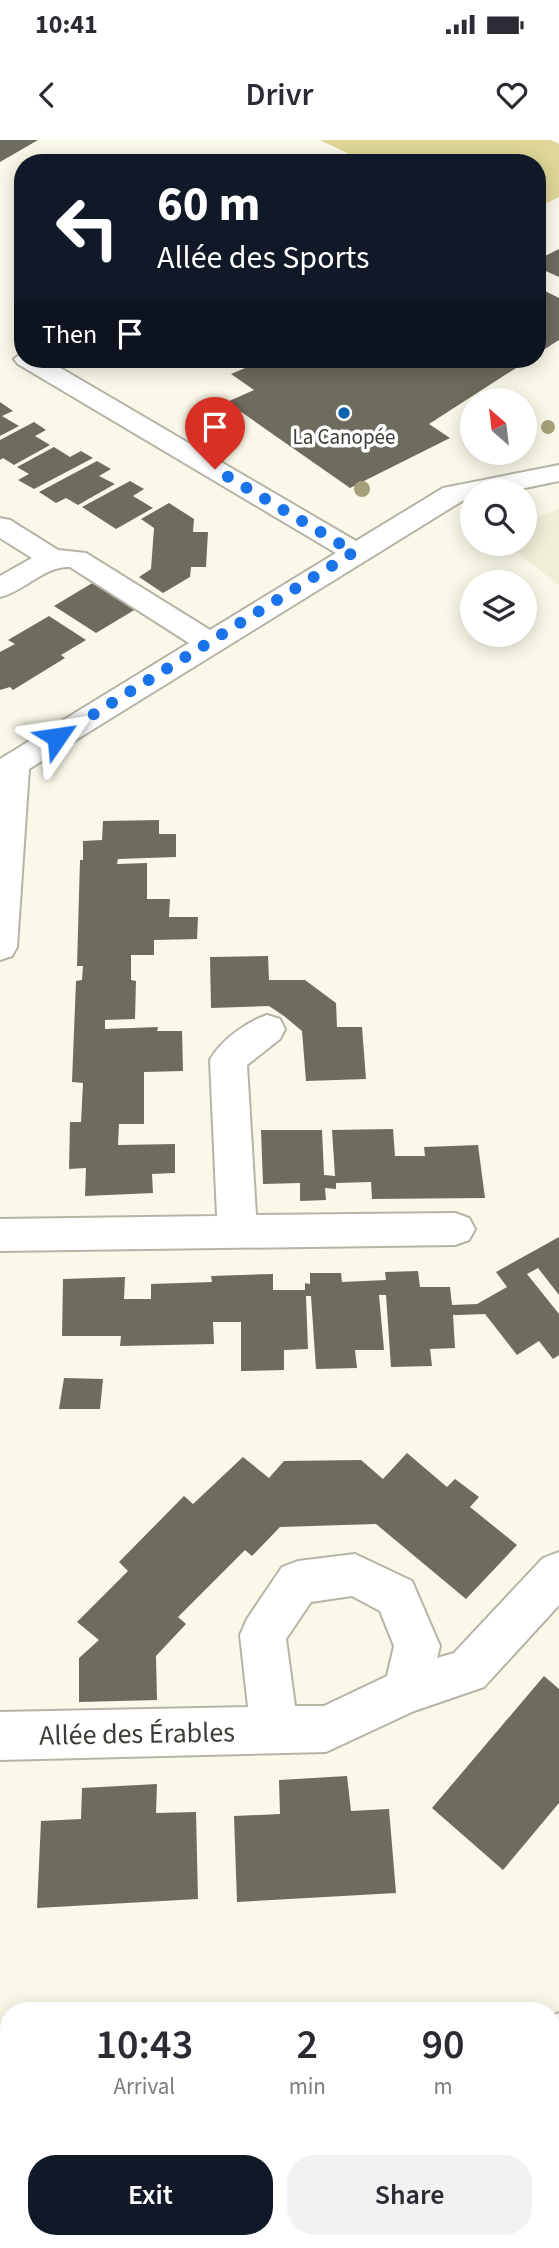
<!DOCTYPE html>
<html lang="en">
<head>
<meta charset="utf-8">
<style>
	body { margin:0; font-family:"Source Sans 3",sans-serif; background:#f2f2f3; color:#2b2b33; height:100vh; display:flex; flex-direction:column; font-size:26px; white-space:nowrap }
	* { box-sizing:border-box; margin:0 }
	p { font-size:23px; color:#7c7c81 }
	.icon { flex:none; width:38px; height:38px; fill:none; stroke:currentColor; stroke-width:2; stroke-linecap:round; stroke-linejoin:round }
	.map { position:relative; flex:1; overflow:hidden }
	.panel { position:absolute; left:0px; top:1862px; width:560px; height:247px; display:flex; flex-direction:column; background:#fff; border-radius:28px 28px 0 0; box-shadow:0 4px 18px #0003 }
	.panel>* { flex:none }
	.hud { position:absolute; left:14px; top:14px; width:532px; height:214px; border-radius:28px; box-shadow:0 4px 18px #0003; background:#111827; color:#fff; overflow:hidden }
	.needle { width:46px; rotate:332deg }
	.buttons { position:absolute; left:460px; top:248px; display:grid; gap:14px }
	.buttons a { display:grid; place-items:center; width:77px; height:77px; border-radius:50%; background:#fff; box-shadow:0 4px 18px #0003; font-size:35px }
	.pin { position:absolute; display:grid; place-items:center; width:60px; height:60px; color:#fff; margin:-72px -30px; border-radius:50% 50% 50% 0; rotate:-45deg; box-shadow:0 0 7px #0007 }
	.pin .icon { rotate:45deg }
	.me { position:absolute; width:77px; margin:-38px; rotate:58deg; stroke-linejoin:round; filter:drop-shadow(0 0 5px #0008) }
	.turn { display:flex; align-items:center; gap:24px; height:147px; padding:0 28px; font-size:32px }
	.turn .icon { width:91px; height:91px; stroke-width:2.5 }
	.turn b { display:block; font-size:49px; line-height:60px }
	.then { display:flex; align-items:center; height:66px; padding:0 28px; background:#0003; gap:14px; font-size:26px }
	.eta { display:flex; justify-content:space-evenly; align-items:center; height:119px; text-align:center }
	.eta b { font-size:42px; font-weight:600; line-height:49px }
	.cta { display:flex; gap:14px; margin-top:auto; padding:14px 28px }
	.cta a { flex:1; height:80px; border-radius:28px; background:#111827; color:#fff; font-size:28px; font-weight:600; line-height:80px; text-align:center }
	.cta a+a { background:#f2f2f3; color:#2b2b33 }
	.status { display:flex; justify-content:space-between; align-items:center; height:49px; padding:0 35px; background:#fff; direction:ltr }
	.status svg { height:19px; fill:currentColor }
	header { display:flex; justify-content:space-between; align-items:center; height:91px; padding:0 28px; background:#fff; font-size:32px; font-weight:600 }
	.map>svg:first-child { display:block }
	.built { fill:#f1eed7 }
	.green { fill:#ded797 }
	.building { fill:#6e6c5e }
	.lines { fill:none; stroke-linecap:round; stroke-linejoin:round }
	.minor-casing { stroke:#b6b4a5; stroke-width:4 }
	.minor { fill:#fff; fill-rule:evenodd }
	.tree { fill:#a5a079 }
	.route { stroke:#1a73e8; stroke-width:12; stroke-dasharray:0 21.6 }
	.poi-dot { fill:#0d63b1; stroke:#fff; stroke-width:2.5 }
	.labels { text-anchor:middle; stroke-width:7; stroke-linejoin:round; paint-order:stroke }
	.far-poi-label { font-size:21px; fill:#3d3c36; stroke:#fff }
	.near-street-label { font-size:28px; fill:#3d3c36; stroke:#fff }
</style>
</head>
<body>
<div class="status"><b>10:41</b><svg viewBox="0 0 49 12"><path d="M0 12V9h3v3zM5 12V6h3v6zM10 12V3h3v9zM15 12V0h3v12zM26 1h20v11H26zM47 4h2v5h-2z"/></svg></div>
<header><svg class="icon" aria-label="back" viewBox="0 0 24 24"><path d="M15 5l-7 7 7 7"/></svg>Drivr<svg class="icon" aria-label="heart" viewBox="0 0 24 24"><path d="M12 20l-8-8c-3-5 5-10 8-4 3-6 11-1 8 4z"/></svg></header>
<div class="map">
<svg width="559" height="2108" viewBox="0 0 559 2108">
	<rect width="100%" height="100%" fill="#faf8e8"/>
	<path class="built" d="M 559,369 L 559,445 L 505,404 L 525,404 L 525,382 Z
		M 559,1989 L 559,2108 L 236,2108 L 258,2100 L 551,2100 L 551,1992 Z"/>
	<path class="green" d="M 320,0 L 550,0 L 559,4 L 559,57 L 537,68 L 537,23 L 368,23 Z"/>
	<path class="building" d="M 0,0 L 38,0 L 0,22 Z
		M 559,109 L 559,137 L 537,127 L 537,120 Z
		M 537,147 L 559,158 L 559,200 L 537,214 Z
		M 267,219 L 530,219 L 429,284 L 450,298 L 350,348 L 227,262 L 254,250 L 231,234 Z
		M 0,262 L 13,271 L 2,276 L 19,286 L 0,296 Z
		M 34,282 L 46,290 L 35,296 L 50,305 L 14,325 L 3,318 L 0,320 L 0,300 Z
		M 54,307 L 70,317 L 81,311 L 93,318 L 34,349 L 18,340 L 29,334 L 17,327 Z
		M 97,321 L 111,329 L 99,336 L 115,344 L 78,365 L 66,358 L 56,363 L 39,352 Z
		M 130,341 L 144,349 L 133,356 L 153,368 L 116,389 L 82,367 Z
		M 169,363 L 194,379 L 193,392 L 208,392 L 206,427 L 191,427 L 190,437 L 163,453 L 139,437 L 151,429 L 154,388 L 141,379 Z
		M 94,442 L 136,469 L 96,493 L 54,466 Z
		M 49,476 L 86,500 L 61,515 L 65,518 L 13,550 L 10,547 L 0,550 L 0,512 L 15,504 L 8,500 Z
		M 159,680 L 159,694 L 176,694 L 176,717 L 118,719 L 117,724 L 147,723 L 147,759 L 170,759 L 169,777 L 198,777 L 197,799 L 154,800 L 154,815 L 131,815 L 131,840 L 136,841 L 135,879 L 105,880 L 105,889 L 158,887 L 157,891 L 182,891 L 183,931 L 144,932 L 144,984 L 119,984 L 118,1005 L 175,1004 L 175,1033 L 152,1034 L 153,1053 L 85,1056 L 86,1028 L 69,1029 L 70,982 L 81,982 L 83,943 L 72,942 L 76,841 L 82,840 L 83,826 L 77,826 L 80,720 L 83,720 L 83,701 L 102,700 L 103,681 Z
		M 268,816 L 269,840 L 305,840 L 336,863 L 337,887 L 362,887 L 366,939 L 306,941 L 302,891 L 284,876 L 269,866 L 211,868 L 210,817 Z
		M 393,989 L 395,1016 L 425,1016 L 424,1007 L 478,1005 L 485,1058 L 372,1059 L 371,1042 L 336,1043 L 336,1049 L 325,1048 L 326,1060 L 300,1061 L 300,1043 L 263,1044 L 261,990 L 322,990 L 324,1035 L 335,1036 L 332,990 Z
		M 559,1097 L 559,1155 L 538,1128 L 527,1134 L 559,1174 L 559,1215 L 553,1219 L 539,1201 L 517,1215 L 485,1174 L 459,1175 L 453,1175 L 455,1208 L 430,1209 L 432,1226 L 391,1227 L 386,1155 L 379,1155 L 384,1210 L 355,1210 L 357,1228 L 316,1229 L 311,1156 L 306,1156 L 308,1209 L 284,1210 L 284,1230 L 241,1231 L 241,1182 L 213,1182 L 214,1204 L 120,1206 L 121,1196 L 62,1196 L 63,1139 L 125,1137 L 124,1159 L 151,1159 L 151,1144 L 212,1142 L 211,1136 L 273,1134 L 273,1150 L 305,1150 L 305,1143 L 310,1144 L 310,1133 L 341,1133 L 342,1142 L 386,1140 L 385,1132 L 418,1131 L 420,1147 L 450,1147 L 452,1165 L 477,1164 L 507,1147 L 496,1132 Z
		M 64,1238 L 103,1239 L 100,1269 L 59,1269 Z
		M 407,1313 L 447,1347 L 455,1339 L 479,1357 L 470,1367 L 517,1405 L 466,1459 L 376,1384 L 280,1387 L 252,1416 L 245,1410 L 178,1477 L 186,1484 L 156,1516 L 157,1560 L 79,1562 L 79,1518 L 99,1500 L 77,1482 L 128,1431 L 119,1422 L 184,1356 L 193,1364 L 243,1317 L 269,1338 L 284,1321 L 361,1320 L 383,1339 Z
		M 544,1536 L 559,1549 L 559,1663 L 503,1730 L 432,1668 Z
		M 347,1636 L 351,1671 L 389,1669 L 396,1753 L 237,1762 L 234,1676 L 280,1674 L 279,1640 Z
		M 157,1644 L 156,1673 L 196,1672 L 198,1759 L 37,1768 L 41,1681 L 81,1679 L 82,1648 Z"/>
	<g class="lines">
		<defs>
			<path id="minor" d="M 23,212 L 23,219 L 45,219 L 356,401 L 443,348 L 559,325 L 559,341 L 506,352 L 472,352 L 472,358 L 462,361 L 29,629 L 17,807 L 12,816 L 0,820 L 0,619 L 189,503 L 70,427 C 44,426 25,451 0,457 L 0,436 L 32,418 L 0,398 L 0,378 L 10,380 L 58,410 L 86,413 L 210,490 L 336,413 L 18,224 L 14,219 Z
				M 267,875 L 280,879 L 285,889 L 280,899 L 247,925 L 256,1075 L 455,1073 L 469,1078 L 475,1089 L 469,1100 L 455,1105 L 0,1111 L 0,1079 L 217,1076 L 210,920 C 220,901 246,882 267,875 Z
				M 559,1412 L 559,1465 L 484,1547 L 414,1571 L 326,1612 L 0,1620 L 0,1572 L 248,1567 L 240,1495 L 247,1479 L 282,1427 L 298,1421 L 355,1414 L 412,1441 L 440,1506 L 437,1518 L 454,1513 L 543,1418 ZM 352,1456 L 380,1471 L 394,1506 L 387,1536 L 324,1566 L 295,1566 L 286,1499 L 311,1462 Z
				M 559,1873 L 559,1925 L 551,1928 L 551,1876 Z
				M 9,2070 L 9,2100 L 35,2100 L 32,2108 L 0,2108 L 0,2072 Z"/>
		</defs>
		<use href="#minor" class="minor-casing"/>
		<use href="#minor" class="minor"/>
	</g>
	<g class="tree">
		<circle cx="548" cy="287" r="7"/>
		<circle cx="362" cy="349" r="8"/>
	</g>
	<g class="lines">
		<path class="route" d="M 57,597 L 354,412 L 215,329"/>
	</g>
	<circle class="poi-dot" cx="344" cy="273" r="7"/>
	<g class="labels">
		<g class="far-poi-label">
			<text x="344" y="304">La Canopée</text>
		</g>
		<g class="near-street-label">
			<text transform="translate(137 1593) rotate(-1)" y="10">Allée des Érables</text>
		</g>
	</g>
</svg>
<div class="buttons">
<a><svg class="needle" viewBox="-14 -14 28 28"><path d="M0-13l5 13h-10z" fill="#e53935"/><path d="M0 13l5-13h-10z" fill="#7c7c81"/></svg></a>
<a><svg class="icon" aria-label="search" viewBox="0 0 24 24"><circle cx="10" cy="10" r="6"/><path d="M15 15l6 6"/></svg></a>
<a><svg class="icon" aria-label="layers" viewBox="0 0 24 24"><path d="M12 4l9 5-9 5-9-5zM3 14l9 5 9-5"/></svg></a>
</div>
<div class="pin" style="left:215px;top:329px;background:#d93025"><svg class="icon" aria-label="arrive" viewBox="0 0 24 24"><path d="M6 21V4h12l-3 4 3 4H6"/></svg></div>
<svg class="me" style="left:57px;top:597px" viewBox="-20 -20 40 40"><path d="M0-17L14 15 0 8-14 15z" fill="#1a73e8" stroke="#fff" stroke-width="4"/></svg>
<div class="hud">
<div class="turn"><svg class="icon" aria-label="left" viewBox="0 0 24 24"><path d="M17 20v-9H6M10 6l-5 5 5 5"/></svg><div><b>60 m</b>Allée des Sports</div></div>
<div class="then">Then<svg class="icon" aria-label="arrive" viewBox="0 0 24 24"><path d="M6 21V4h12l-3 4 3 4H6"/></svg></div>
</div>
<section class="panel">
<div class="eta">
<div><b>10:43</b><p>Arrival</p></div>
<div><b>2</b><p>min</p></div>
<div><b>90</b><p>m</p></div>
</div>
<div class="cta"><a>Exit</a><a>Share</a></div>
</section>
</div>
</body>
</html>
